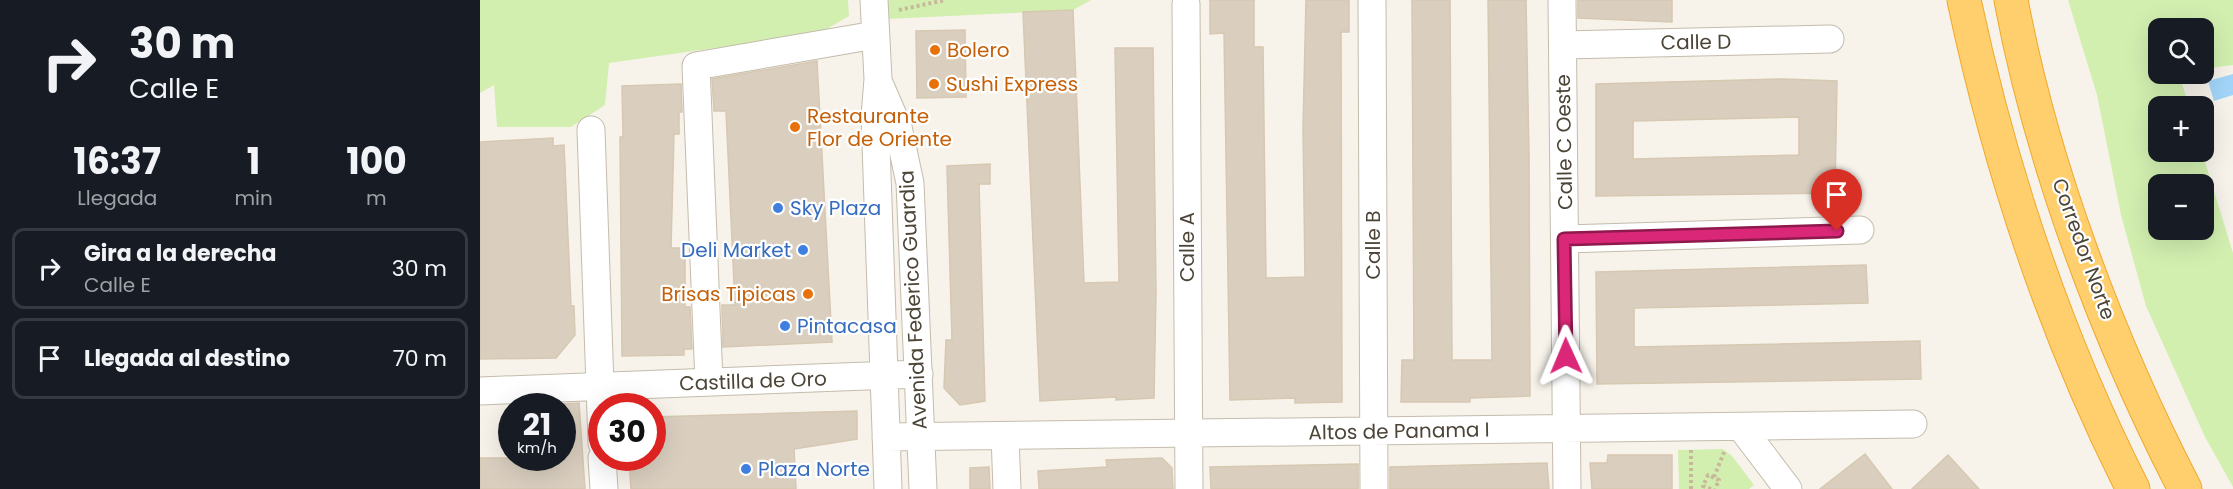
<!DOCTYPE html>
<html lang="es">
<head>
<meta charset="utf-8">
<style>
	body { margin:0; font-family:Poppins,sans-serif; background:#242831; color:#f1f3f6; height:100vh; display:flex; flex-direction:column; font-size:22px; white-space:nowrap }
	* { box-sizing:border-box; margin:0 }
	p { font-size:20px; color:#9ea1a6 }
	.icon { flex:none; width:33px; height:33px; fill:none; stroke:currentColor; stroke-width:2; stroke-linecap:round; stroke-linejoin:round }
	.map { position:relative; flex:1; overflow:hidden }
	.side { display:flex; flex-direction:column; background:#171b24; width:480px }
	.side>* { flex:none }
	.banner { background:#171b24; color:#f1f3f6; overflow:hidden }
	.controls { position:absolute; left:1668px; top:18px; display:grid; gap:12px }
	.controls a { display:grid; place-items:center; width:66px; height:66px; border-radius:12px; background:#171b24; box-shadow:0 6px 24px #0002; font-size:30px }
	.speed { position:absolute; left:18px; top:393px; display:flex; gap:12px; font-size:30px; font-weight:700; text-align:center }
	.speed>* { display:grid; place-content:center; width:78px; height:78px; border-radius:50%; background:#171b24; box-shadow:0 6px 24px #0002; line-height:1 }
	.speed small { font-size:15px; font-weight:400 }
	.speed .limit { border:9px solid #d22; background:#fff; color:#111 }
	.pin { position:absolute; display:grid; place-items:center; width:51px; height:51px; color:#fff; margin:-62px -26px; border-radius:50% 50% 50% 0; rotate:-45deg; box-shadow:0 0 6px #0007 }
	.pin .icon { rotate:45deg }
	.me { position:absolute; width:66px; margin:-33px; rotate:359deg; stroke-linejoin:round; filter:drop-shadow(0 0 4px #0008) }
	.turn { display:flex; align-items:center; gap:21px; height:126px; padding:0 30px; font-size:27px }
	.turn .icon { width:78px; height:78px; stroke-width:2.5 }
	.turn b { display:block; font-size:42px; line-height:51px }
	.eta { display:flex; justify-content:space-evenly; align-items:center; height:102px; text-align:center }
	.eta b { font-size:36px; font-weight:700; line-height:42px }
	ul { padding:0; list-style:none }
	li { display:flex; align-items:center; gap:18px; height:81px; margin:0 12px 9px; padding:0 18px; border:3px solid #363941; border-radius:12px }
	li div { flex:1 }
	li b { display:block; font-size:22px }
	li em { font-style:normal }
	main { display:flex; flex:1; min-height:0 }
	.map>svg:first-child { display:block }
	.green { fill:#d2efb0; fill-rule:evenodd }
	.water { fill:#a2d5f9 }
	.building { fill:#dacfbf; stroke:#d6c8b1; stroke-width:1.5; fill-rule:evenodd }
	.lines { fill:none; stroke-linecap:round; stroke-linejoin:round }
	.minor-casing { stroke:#c4bcac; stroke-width:29 }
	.highway-casing { stroke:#efa82d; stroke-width:35 }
	.path { stroke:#c7b89b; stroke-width:4; stroke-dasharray:3 3; stroke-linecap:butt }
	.minor { stroke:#fff; stroke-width:27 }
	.highway { stroke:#ffcf6e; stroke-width:33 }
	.route-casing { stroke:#8e194d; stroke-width:15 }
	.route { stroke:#db2777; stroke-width:10 }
	.food-dot { fill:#e8710a; stroke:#fff; stroke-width:2 }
	.shop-dot { fill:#3f7fe0; stroke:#fff; stroke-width:2 }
	.labels { text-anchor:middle; stroke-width:4.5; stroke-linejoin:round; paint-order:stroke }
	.street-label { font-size:20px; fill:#4c4437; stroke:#fff }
	.food-label { font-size:20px; fill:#c56008; stroke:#fff; text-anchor:start }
	.shop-label { font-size:20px; fill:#366cbe; stroke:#fff; text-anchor:start }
</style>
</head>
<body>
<main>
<section class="side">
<div class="banner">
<div class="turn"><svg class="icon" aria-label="right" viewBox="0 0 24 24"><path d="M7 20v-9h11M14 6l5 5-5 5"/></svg><div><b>30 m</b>Calle E</div></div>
</div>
<div class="eta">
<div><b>16:37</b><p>Llegada</p></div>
<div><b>1</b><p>min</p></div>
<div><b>100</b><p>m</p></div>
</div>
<ul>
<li><svg class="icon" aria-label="right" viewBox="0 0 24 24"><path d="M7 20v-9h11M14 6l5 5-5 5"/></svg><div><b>Gira a la derecha</b><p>Calle E</p></div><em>30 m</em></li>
<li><svg class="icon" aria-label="arrive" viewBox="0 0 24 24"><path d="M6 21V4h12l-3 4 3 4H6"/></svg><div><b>Llegada al destino</b></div><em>70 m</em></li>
</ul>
</section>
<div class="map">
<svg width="1753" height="489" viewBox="0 0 1753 489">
	<rect width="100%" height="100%" fill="#f7f3eb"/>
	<path class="green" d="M 0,0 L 368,0 L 369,16 L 340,33 L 129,63 L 125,105 L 91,127 L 17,127 L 14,85 L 0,93 Z
		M 406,0 L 611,0 L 593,10 L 407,19 Z
		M 1588,0 L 1753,0 L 1753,65 L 1724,69 L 1724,28 L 1678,28 L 1678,74 L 1699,74 L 1709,106 L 1678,106 L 1678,152 L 1722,152 L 1753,253 L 1753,487 L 1725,437 L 1666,306 L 1641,215 L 1617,95 ZM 1678,184 L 1724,184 L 1724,230 L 1678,230 Z
		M 1243,449 L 1252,456 L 1274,485 L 1269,489 L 1199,489 L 1198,450 Z"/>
	<path class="water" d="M 1753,74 L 1753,95 L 1734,101 L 1728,81 Z"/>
	<path class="building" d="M 730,0 L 774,0 L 774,47 L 783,47 L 786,278 L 825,277 L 823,128 L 826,0 L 869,0 L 869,32 L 861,32 L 862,402 L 815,403 L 815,398 L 750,400 L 744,33 L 730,34 Z
		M 932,0 L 970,0 L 972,360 L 1012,360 L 1008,0 L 1046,0 L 1049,153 L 1050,396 L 990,398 L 990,402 L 921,402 L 922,360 L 934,360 Z
		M 1098,0 L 1192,0 L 1192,22 L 1098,18 Z
		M 593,10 L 604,283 L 639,282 L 635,48 L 673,48 L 676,292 L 674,398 L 636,400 L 636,397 L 560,401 L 543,12 Z
		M 485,30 L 486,97 L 437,98 L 436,31 Z
		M 337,61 L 352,342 L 243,347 L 242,305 L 255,305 L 246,111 L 234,111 L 232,79 Z
		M 1303,79 L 1357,81 L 1355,193 L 1116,196 L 1116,84 ZM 1319,117 L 1319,155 L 1153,159 L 1153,121 Z
		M 201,84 L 202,112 L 199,112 L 199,134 L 194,134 L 191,248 L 205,248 L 205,307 L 210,307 L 212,349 L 204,349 L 204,355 L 142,356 L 140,137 L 143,137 L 142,86 Z
		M 73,138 L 73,146 L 84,145 L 91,306 L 94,306 L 95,335 L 76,358 L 0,359 L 0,142 Z
		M 510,164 L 510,184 L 499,184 L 505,401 L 480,405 L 464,388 L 466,340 L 472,340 L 467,166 Z
		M 1386,265 L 1388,303 L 1154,308 L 1154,347 L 1440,341 L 1441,379 L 1117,384 L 1116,272 Z
		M 99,403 L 105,489 L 0,489 L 0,458 L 82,458 L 82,404 Z
		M 377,411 L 377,439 L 314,449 L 316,489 L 151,489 L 149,458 L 172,458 L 172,417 Z
		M 1385,454 L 1412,489 L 1340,489 Z
		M 1128,455 L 1192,455 L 1192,489 L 1112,489 L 1110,463 L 1127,463 Z
		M 1468,455 L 1499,489 L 1432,489 Z
		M 682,458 L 692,468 L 693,489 L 559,489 L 558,471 L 627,467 L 626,460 Z
		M 1067,463 L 1069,489 L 910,489 L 910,467 Z
		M 878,464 L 878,489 L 731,489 L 730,467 Z
		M 509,467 L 510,489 L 490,489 L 490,468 Z"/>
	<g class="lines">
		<defs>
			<path id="minor" d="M 394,0 L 398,79 L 395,116 L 408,489
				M 892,0 L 894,489
				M 1082,0 L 1087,489
				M 706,4 L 709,489
				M 1083,45 L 1350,39
				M 399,83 L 418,127 L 430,183 L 443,489
				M 111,130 L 122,443
				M 1085,239 L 1380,230
				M 229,382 L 216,66 L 395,35
				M 0,391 L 439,374
				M 1261,427 L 1308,489
				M 525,436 L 527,489
				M 406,437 L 1433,424
				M 122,458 L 124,489"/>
			<path id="highway" d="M 1484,0 C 1520,169 1575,335 1653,489
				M 1531,0 C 1562,165 1628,340 1705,489"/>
		</defs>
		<use href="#minor" class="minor-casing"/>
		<use href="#highway" class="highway-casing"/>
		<path class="path" d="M 419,10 L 465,0
			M 1211,450 L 1211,489
			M 1234,477 L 1245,450
			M 1231,489 L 1223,486 L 1228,475 L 1239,480 L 1235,489"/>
		<use href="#minor" class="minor"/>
		<use href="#highway" class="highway"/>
	</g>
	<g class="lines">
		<defs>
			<path id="route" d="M 1086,356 L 1084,239 L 1357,231"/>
		</defs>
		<use href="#route" class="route-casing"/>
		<use href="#route" class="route"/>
	</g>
	<g class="food-dot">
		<circle cx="455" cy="50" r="6"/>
		<circle cx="454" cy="84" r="6"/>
		<circle cx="315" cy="127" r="6"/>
		<circle cx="328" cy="294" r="6"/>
	</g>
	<g class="shop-dot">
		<circle cx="298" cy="208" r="6"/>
		<circle cx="323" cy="250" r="6"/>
		<circle cx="305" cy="326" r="6"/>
		<circle cx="266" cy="469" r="6"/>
	</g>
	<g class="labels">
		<g class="street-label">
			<text transform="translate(1216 42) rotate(-1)" y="7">Calle D</text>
			<text transform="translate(1084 142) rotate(-91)" y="7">Calle C Oeste</text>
			<text transform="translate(893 245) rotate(-90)" y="7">Calle B</text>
			<text transform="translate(707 247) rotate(-90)" y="7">Calle A</text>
			<text transform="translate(1604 249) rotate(70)" y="7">Corredor Norte</text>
			<text transform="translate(433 300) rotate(-93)" y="7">Avenida Federico Guardia</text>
			<text transform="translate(273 381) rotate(-2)" y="7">Castilla de Oro</text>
			<text transform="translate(919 431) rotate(-1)" y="7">Altos de Panama I</text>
		</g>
		<g class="food-label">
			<text x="467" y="57">Bolero</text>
			<text x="466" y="91">Sushi Express</text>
			<text x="327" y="123">Restaurante<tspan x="327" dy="23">Flor de Oriente</tspan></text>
			<text x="316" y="301" text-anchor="end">Brisas Tipicas</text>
		</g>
		<g class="shop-label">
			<text x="310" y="215">Sky Plaza</text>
			<text x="311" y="257" text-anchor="end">Deli Market</text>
			<text x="317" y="333">Pintacasa</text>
			<text x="278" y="476">Plaza Norte</text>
		</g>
	</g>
</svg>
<div class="controls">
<a><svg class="icon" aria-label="search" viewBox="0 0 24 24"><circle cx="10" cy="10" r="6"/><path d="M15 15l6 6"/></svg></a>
<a>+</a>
<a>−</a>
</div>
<div class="speed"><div>21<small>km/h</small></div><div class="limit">30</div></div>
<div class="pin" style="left:1357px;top:231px;background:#d93025"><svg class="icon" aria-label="arrive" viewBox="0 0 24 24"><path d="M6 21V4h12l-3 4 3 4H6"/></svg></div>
<svg class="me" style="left:1086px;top:356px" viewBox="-20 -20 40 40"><path d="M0-17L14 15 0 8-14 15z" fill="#db2777" stroke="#fff" stroke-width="4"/></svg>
</div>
</main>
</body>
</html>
